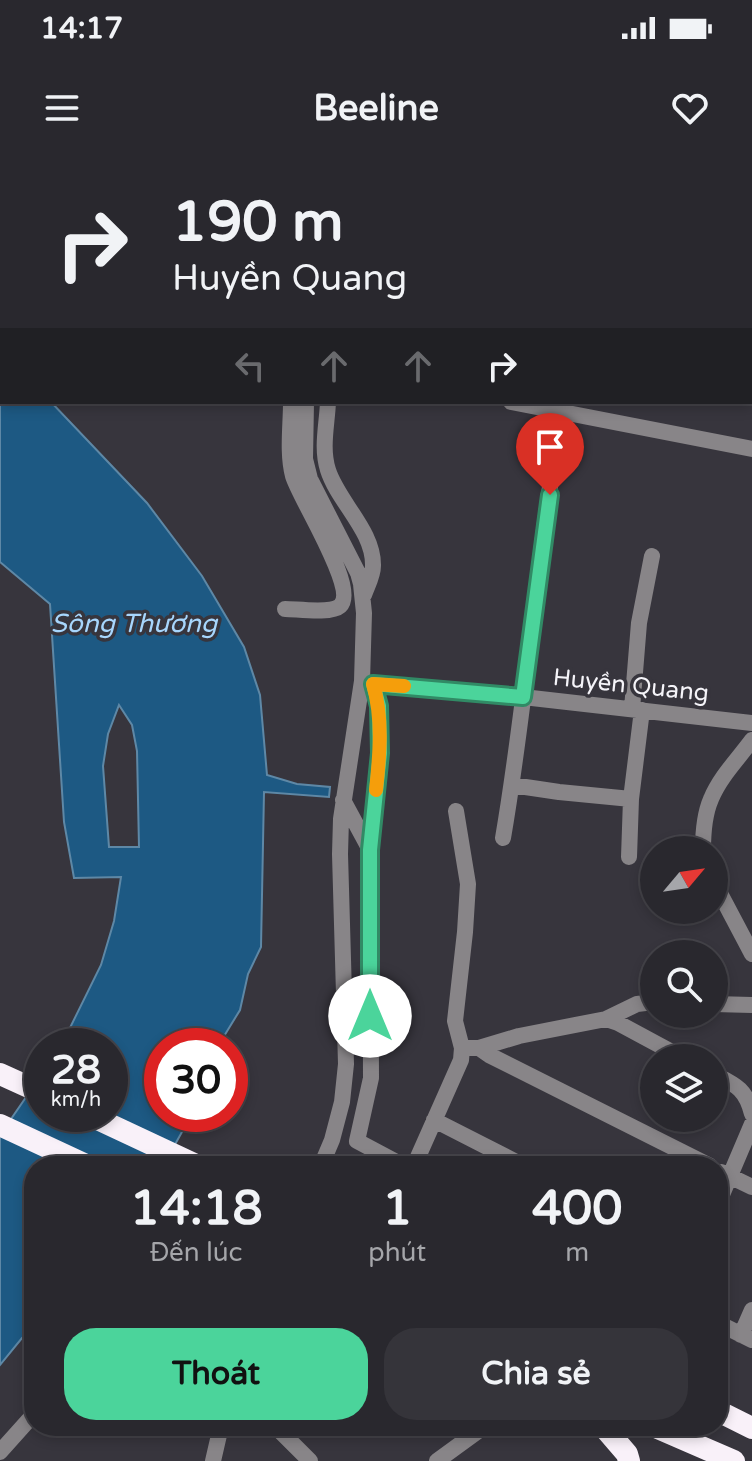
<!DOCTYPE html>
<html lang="vi">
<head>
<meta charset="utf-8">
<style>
	body { margin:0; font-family:"Varela Round",sans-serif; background:#35343a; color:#f1f3f6; height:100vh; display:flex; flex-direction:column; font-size:30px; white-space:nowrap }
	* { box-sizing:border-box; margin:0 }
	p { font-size:26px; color:#a5a6aa }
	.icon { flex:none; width:44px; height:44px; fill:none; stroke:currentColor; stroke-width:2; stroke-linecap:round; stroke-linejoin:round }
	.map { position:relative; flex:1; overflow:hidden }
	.sheet { position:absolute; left:24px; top:996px; width:704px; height:280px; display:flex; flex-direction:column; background:#29282e; border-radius:32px; box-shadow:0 4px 12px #0003,0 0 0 2px #45444a }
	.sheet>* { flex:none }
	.banner { position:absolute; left:0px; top:0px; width:752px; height:244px; box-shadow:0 4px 12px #0003,0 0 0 2px #45444a; background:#29282e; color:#f1f3f6; overflow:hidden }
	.needle { width:52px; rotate:61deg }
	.fabs { position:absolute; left:640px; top:676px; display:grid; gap:16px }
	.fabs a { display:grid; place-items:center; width:88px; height:88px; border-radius:50%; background:#29282e; box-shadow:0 4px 12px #0003,0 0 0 2px #45444a; font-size:40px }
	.speed { position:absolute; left:24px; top:868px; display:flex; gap:16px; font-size:40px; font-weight:700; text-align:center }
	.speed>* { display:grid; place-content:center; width:104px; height:104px; border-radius:50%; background:#29282e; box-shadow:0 4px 12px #0003,0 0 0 2px #45444a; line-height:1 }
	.speed small { font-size:20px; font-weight:400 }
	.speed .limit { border:12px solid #d22; background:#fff; color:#111 }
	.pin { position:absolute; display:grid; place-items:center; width:68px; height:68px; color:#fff; margin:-82px -34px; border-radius:50% 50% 50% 0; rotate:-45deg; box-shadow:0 0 8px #0007 }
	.pin .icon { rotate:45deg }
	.me { position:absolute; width:88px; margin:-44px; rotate:0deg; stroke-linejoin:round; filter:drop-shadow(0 0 6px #0008) }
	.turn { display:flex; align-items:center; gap:28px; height:168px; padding:0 40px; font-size:36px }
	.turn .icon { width:104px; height:104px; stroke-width:2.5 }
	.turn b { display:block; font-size:56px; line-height:68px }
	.lanes { display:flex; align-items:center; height:76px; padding:0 40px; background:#0003; justify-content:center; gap:40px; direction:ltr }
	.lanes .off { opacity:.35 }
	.eta { display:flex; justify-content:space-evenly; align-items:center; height:136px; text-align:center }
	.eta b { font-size:48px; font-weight:700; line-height:56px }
	.primary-button { display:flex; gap:16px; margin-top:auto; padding:16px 40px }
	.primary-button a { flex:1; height:92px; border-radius:32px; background:#4bd49b; color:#111; font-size:32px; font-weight:700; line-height:92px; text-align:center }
	.primary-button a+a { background:#35343a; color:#f1f3f6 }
	.status { display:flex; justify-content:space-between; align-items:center; height:56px; padding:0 40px; background:#29282e; direction:ltr }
	.status svg { height:22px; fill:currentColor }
	header { display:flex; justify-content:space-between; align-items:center; height:104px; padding:0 40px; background:#29282e; font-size:36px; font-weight:700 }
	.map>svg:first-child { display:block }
	.water { fill:#1d5983; stroke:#5e88a6; stroke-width:2; fill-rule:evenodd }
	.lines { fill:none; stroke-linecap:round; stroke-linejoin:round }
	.minor { stroke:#888588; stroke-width:16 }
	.highway { stroke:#f9f1f9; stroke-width:22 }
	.route-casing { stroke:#318a65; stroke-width:20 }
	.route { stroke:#4bd49b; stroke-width:14 }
	.slow { stroke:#f59e0b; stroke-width:14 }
	.labels { text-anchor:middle; stroke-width:7; stroke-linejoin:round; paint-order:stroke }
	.street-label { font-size:24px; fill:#f5f4f9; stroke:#37353d }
	.water-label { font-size:26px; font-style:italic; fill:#a7d6fd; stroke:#37353d }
</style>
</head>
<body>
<div class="status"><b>14:17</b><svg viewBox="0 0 49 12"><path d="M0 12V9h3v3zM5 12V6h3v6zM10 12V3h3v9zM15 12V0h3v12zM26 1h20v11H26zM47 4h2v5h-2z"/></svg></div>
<header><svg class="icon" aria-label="menu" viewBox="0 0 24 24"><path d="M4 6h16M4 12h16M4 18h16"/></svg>Beeline<svg class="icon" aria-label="heart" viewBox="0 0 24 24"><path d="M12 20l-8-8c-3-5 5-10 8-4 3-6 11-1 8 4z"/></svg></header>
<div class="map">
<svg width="752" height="1301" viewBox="0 0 752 1301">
	<rect width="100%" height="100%" fill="#37353d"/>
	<path class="water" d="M 0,194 L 2,195 L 2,242 L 51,242 L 147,343 L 202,416 L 244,487 L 260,535 L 267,615 L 297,624 L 330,627 L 329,637 L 264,632 L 261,787 L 248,814 L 240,850 L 218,886 L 162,886 L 162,954 L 192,954 L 163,1006 L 34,1006 L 34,1168 L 22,1178 L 0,1205 L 0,975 L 42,914 L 42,954 L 110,954 L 110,886 L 61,886 L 101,805 L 114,761 L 121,717 L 74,718 L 64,662 L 50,444 L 0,402 ZM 119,545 L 132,565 L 137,591 L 139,687 L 109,687 L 103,606 L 108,574 Z"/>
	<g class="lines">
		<path class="minor" d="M 276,0 L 276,2
			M 300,0 L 300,2
			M 610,2 L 610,0
			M 750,30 L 752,31
			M 750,104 L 752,105
			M 306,242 L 305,299 L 310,319 L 358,413 L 361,424 L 364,453 L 362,521 L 341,659 L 340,694 L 346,904 L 342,942 L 332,980 L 321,1006
			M 328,242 C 327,265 321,288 328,310 C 338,342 374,371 373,406 C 373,416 367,426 364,435
			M 511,242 L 752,289
			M 285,449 C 297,449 331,454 340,446 C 359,429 300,340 293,316 C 287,293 291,266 291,242
			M 364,522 L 523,537 L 752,563
			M 373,524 L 379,546 L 380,593 L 370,690 L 371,918 L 357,981 L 404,1006
			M 632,549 L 639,463 L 652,396
			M 512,625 L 559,632 L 631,639
			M 343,640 L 370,690
			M 503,678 C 528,533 537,386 564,242
			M 703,690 C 703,673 704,655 711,639 C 720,617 738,599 752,580
			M 629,697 L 631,639 L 642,550
			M 714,722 L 752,794
			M 714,844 L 752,845
			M 606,859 L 637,844 L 654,842
			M 462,888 L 479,888 L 489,895 L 710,1006
			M 479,888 L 519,876 L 606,859 L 618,863 L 683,898
			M 714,914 C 736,925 746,929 752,954
			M 434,960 L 524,1006
			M 414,1006 L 461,900 L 462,888 L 455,861 L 465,772 L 468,724 L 456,651
			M 721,1012 L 752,1027
			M 718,1044 L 752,964
			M 718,1163 L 752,1180
			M 741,1175 L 752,1150
			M 275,1266 L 310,1301
			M 0,1292 L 34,1254
			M 213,1301 L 219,1275
			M 437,1301 L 485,1266"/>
		<path class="highway" d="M 0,914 L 42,933
			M 87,954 L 198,1006
			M 0,965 L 88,1006
			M 718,1251 L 752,1268
			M 603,1266 L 627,1294 L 629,1301
			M 653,1266 L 734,1301"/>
	</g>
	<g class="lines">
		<defs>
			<path id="route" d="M 370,856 L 370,690 L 380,593 L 379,546 L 373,524 L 523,537 L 550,335"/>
		</defs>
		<use href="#route" class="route-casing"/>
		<use href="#route" class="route"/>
		<path class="slow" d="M 376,630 C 380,594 383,558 373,524 L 404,526"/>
	</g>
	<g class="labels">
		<g class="street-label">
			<text transform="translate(631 525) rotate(6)" y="8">Huyền Quang</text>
		</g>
		<g class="water-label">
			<text x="134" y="472">Sông Thương</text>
		</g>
	</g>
</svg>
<div class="fabs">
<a><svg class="needle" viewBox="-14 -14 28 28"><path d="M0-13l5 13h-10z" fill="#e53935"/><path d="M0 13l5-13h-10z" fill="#a5a6aa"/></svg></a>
<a><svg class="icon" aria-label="search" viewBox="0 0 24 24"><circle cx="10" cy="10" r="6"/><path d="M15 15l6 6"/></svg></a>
<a><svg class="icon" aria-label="layers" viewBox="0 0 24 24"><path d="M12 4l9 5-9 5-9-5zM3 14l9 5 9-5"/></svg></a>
</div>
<div class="speed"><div>28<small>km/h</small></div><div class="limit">30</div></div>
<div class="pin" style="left:550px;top:335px;background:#d93025"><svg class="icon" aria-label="arrive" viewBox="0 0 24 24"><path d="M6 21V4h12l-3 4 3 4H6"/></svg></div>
<svg class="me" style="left:370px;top:856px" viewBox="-20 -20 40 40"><circle r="19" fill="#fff"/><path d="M0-13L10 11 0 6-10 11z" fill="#4bd49b"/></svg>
<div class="banner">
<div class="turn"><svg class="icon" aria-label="right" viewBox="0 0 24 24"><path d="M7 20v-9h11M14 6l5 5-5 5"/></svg><div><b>190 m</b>Huyền Quang</div></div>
<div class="lanes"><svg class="icon off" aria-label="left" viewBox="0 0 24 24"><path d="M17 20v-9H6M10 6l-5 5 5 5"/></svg><svg class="icon off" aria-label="ahead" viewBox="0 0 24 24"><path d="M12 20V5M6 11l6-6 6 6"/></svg><svg class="icon off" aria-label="ahead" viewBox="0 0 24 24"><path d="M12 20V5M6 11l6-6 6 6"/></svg><svg class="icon" aria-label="right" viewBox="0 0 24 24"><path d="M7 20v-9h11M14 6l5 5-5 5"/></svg></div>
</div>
<section class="sheet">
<div class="eta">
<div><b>14:18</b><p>Đến lúc</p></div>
<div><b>1</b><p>phút</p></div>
<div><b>400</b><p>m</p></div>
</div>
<div class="primary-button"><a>Thoát</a><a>Chia sẻ</a></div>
</section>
</div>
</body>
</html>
